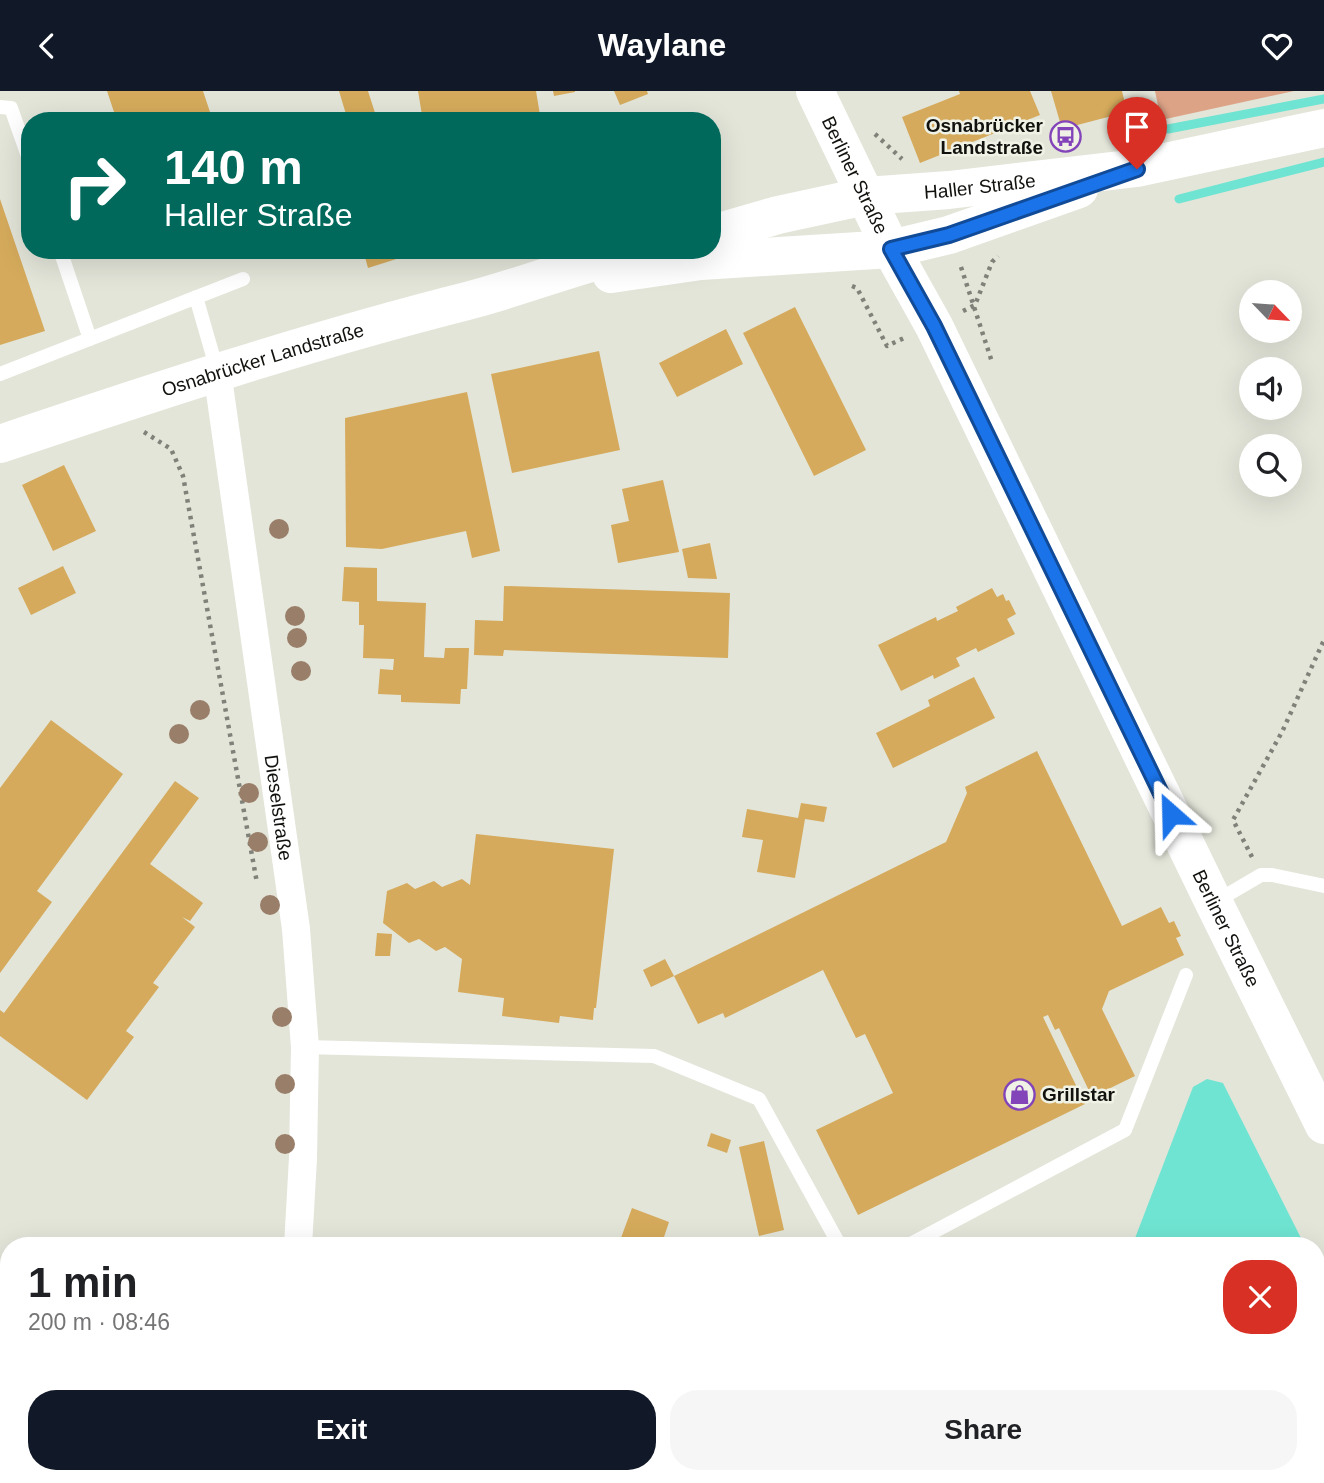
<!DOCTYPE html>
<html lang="en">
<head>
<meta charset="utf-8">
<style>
	body { margin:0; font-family:Helvetica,sans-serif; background:#f6f6f6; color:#202124; height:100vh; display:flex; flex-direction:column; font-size:26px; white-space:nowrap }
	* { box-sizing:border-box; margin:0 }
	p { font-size:23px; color:#757577 }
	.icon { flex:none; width:38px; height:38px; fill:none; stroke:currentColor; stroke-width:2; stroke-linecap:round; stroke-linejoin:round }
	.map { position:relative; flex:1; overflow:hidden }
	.details { position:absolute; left:0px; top:1146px; width:1325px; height:247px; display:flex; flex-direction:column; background:#fff; border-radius:28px 28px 0 0; box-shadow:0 7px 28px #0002 }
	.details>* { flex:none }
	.banner { position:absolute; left:21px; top:21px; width:700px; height:147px; border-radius:28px; box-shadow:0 7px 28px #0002; background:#00695c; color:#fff; overflow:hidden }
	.needle { width:46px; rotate:115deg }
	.controls { position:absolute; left:1239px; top:189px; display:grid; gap:14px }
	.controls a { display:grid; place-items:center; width:63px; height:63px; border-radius:50%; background:#fff; box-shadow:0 7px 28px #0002; font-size:35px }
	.pin { position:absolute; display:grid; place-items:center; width:60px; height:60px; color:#fff; margin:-72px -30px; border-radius:50% 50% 50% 0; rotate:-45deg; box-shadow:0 0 7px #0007 }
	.pin .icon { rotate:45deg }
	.me { position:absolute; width:77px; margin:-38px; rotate:335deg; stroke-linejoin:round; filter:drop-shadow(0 0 5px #0008) }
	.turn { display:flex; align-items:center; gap:24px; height:147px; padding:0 28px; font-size:32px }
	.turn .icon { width:91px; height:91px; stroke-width:2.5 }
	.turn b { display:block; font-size:49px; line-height:60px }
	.round { display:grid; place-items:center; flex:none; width:74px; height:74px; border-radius:28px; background:#f6f6f6 }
	.summary { display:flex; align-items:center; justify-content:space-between; height:119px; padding:0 28px }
	h1 { font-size:42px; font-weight:700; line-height:52px }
	.action { display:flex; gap:14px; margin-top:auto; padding:14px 28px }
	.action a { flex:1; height:80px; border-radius:28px; background:#111827; color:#fff; font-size:28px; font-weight:700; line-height:80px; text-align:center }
	.action a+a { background:#f6f6f6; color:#202124 }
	header { display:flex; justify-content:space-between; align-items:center; height:91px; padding:0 28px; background:#111827; color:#fff; font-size:32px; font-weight:700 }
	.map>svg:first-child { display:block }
	.green { fill:#dda387 }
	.water { fill:#70e4d2 }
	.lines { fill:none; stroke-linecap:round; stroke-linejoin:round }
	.stream { stroke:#70e4d2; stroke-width:9 }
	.building { fill:#d5aa5c }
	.path { stroke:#808179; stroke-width:4.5; stroke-dasharray:3.5 5; stroke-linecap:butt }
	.lane { stroke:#fff; stroke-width:14 }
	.street { stroke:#fff; stroke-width:28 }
	.secondary { stroke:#fff; stroke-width:38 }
	.primary { stroke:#fff; stroke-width:38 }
	.tree { fill:#997e69 }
	.route-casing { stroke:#114b97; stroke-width:18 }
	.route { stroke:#1a73e8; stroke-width:12 }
	.labels { text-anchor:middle; stroke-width:5; stroke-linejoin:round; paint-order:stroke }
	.poi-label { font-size:19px; font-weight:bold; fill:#11120e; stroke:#f0f2e6; text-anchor:end }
	.street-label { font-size:19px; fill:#11120e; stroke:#f0f2e6 }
</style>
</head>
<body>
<header><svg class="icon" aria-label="back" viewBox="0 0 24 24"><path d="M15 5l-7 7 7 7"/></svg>Waylane<svg class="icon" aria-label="heart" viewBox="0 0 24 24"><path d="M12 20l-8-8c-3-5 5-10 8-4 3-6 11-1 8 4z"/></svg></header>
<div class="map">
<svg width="1324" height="1392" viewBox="0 0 1324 1392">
	<rect width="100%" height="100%" fill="#e3e5d9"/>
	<path class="green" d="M 1155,0 L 1294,0 L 1161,29 Z"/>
	<path class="water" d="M 1207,988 L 1223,992 L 1305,1155 L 1132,1155 L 1193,996 Z"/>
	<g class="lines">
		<path class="stream" d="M 1168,38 L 1324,8
			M 1179,108 L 1324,71
			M 1316,1200 L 1324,1208
			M 1039,1392 L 1042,1384"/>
	</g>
	<path class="building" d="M 107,0 L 203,0 L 213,30 L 117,30 Z
		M 339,0 L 368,0 L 377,28 L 348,30 Z
		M 418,0 L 536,0 L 541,30 L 423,30 Z
		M 553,0 L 575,0 L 575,1 L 554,5 Z
		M 614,0 L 647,0 L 648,3 L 620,14 Z
		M 959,0 L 1030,0 L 1040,24 L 920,72 L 902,26 L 960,3 Z
		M 1051,0 L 1122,0 L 1127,21 L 1062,38 Z
		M 0,108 L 45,240 L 0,254 Z
		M 363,159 L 404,159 L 406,165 L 368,177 Z
		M 795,216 L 866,359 L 814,385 L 743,242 Z
		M 726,238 L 743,273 L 677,306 L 659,272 Z
		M 599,260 L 620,359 L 512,382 L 491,283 Z
		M 467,301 L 500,460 L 472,467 L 466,440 L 382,458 L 346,456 L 345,327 Z
		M 64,374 L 96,440 L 53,460 L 22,394 Z
		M 663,389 L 679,461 L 618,472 L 611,434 L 629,430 L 622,398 Z
		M 710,452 L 717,488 L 688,487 L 682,458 Z
		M 63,475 L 76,502 L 31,524 L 18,497 Z
		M 344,476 L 377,477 L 377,510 L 426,512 L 424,566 L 444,567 L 445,557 L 469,557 L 467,598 L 461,598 L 460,613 L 401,611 L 401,604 L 378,603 L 380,578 L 393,579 L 394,568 L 363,567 L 364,534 L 359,534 L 359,511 L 342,510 Z
		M 504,495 L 730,502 L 728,567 L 504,559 L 503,565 L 474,564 L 475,529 L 503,530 Z
		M 992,497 L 997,506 L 1003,503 L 1006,510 L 1009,509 L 1016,523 L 1007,528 L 1015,543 L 978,561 L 976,557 L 956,567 L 960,575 L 934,588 L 933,584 L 901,600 L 878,554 L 936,526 L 937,530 L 958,520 L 956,516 Z
		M 974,586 L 995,627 L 893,677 L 876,642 L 930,615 L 928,609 Z
		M 51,629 L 123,683 L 37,800 L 52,811 L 0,882 L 0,697 Z
		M 1037,660 L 1122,835 L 1161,816 L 1169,832 L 1174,830 L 1181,845 L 1176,847 L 1184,864 L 1109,900 L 1102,918 L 1135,985 L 1092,1006 L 1059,937 L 1055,939 L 1048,924 L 1043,926 L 1085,1013 L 858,1124 L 816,1039 L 893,1002 L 865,943 L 856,947 L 823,879 L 725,927 L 723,922 L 698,933 L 674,885 L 651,896 L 643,879 L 665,868 L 674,885 L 946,751 L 967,702 L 965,696 Z
		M 175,690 L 199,707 L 150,773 L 203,812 L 190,830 L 182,826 L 195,836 L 153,892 L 159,896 L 126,940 L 134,946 L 87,1009 L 0,945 L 0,919 L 4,922 Z
		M 801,712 L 827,716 L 824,731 L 805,728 L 795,787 L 757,781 L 763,749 L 742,746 L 747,718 L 798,727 Z
		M 476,743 L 614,758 L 596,917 L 594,917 L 593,929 L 560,925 L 559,932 L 502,925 L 504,907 L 458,901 L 462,868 L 445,856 L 436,860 L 419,848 L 409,852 L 383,832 L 387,800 L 407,792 L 415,798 L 434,790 L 442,796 L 462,788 L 470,794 Z
		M 377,842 L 392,843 L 390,865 L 375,865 Z
		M 711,1042 L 731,1049 L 727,1062 L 707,1055 Z
		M 764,1050 L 784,1139 L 759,1145 L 739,1056 Z
		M 632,1117 L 669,1131 L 661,1155 L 618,1155 Z
		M 0,1199 L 9,1205 L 9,1328 L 0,1342 Z
		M 1316,1275 L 1324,1292 L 1324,1392 L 1077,1392 L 1080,1384 L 1316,1384 Z
		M 12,1384 L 124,1384 L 136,1392 L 7,1392 Z"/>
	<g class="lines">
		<path class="path" d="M 875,43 L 902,68
			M 961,176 L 992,271
			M 852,195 L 857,197 L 887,255 L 904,247
			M 963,220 L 975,214 L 992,171 L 998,165
			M 144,341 L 171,358 L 183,385 L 257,792
			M 1252,766 L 1233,729 L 1282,641 L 1324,549"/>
		<path class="lane" d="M 0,16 L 11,17 L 30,71
			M 60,159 L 90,248
			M 196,206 L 217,279
			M 0,283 L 243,188
			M 1215,811 L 1261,784 L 1272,784 L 1324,795
			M 305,956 L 654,965 L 759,1008 L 840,1155
			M 907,1155 L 1125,1039 L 1186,884
			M 307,1384 L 316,1392"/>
		<g class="street">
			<path id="s1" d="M 217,280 L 296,838 L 305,956 L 303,1067 L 298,1155"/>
			<path d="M 254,1392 L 256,1384"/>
		</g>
		<g class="secondary">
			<path id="s2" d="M 712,143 L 778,124 L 866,105 L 949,99 L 1137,77 L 1324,37"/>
			<path d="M 611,183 L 701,170 L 891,158 L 949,144 L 1079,98"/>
			<path id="s3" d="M 0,353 C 154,301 309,250 467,210 C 525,195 581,172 640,159"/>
		</g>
		<path class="primary" id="s4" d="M 815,0 L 891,158 L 934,235 L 1214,812 L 1324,1034"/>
	</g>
	<g class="tree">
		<circle cx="279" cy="438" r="10"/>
		<circle cx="295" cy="525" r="10"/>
		<circle cx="297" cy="547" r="10"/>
		<circle cx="301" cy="580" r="10"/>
		<circle cx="200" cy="619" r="10"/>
		<circle cx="179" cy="643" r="10"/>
		<circle cx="249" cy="702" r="10"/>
		<circle cx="258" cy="751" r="10"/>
		<circle cx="270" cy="814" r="10"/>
		<circle cx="282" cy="926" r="10"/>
		<circle cx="285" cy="993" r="10"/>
		<circle cx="285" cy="1053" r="10"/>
	</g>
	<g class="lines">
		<defs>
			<path id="route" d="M 1137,78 L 949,144 L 891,158 L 934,235 L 1171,723"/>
		</defs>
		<use href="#route" class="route-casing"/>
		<use href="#route" class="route"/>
	</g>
	<defs>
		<symbol id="bus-ring" viewBox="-11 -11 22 22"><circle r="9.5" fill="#f0f2e6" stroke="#8344b9" stroke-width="1.5"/><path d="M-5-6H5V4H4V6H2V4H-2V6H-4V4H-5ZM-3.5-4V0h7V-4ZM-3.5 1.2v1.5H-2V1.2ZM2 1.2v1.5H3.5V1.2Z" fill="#8344b9"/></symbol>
		<symbol id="shop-ring" viewBox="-11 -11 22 22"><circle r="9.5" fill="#f0f2e6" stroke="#8344b9" stroke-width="1.5"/><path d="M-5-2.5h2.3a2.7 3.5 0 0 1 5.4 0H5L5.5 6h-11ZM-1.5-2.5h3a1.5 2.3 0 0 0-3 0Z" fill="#8344b9"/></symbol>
	</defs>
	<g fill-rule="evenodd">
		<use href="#bus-ring" x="1048" y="28" width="35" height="35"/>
		<use href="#shop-ring" x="1002" y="986" width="35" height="35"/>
	</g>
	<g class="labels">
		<g class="poi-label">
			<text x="1043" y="41">Osnabrücker<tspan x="1043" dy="22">Landstraße</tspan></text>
			<text x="1042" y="1010" text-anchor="start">Grillstar</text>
		</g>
		<g class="street-label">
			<text dy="7" stroke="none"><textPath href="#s4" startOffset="93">Berliner Straße</textPath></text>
			<text dy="7" stroke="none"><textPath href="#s2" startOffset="273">Haller Straße</textPath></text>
			<text dy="7" stroke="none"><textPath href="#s3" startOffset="276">Osnabrücker Landstraße</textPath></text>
			<text dy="7" stroke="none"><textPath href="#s1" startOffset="441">Dieselstraße</textPath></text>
			<text dy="7" stroke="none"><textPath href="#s4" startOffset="933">Berliner Straße</textPath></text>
		</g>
	</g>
</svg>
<div class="controls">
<a><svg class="needle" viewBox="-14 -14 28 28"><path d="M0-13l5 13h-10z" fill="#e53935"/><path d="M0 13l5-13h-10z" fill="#757577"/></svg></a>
<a><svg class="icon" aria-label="sound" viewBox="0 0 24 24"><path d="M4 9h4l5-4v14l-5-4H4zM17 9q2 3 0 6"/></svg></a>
<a><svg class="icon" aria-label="search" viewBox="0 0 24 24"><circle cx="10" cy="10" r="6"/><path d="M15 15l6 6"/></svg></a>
</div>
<div class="pin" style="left:1137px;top:78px;background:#d93025"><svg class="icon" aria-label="arrive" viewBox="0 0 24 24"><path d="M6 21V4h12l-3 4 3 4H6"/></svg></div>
<svg class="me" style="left:1171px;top:723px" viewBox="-20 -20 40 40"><path d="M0-17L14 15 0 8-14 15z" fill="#1a73e8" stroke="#fff" stroke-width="4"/></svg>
<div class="banner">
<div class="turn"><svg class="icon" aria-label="right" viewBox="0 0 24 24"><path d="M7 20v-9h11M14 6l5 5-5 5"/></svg><div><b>140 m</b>Haller Straße</div></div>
</div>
<section class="details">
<div class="summary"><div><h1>1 min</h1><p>200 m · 08:46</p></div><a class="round" style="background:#d93025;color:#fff"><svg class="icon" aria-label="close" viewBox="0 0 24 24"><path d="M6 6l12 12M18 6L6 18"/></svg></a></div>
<div class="action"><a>Exit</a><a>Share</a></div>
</section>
</div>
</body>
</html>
